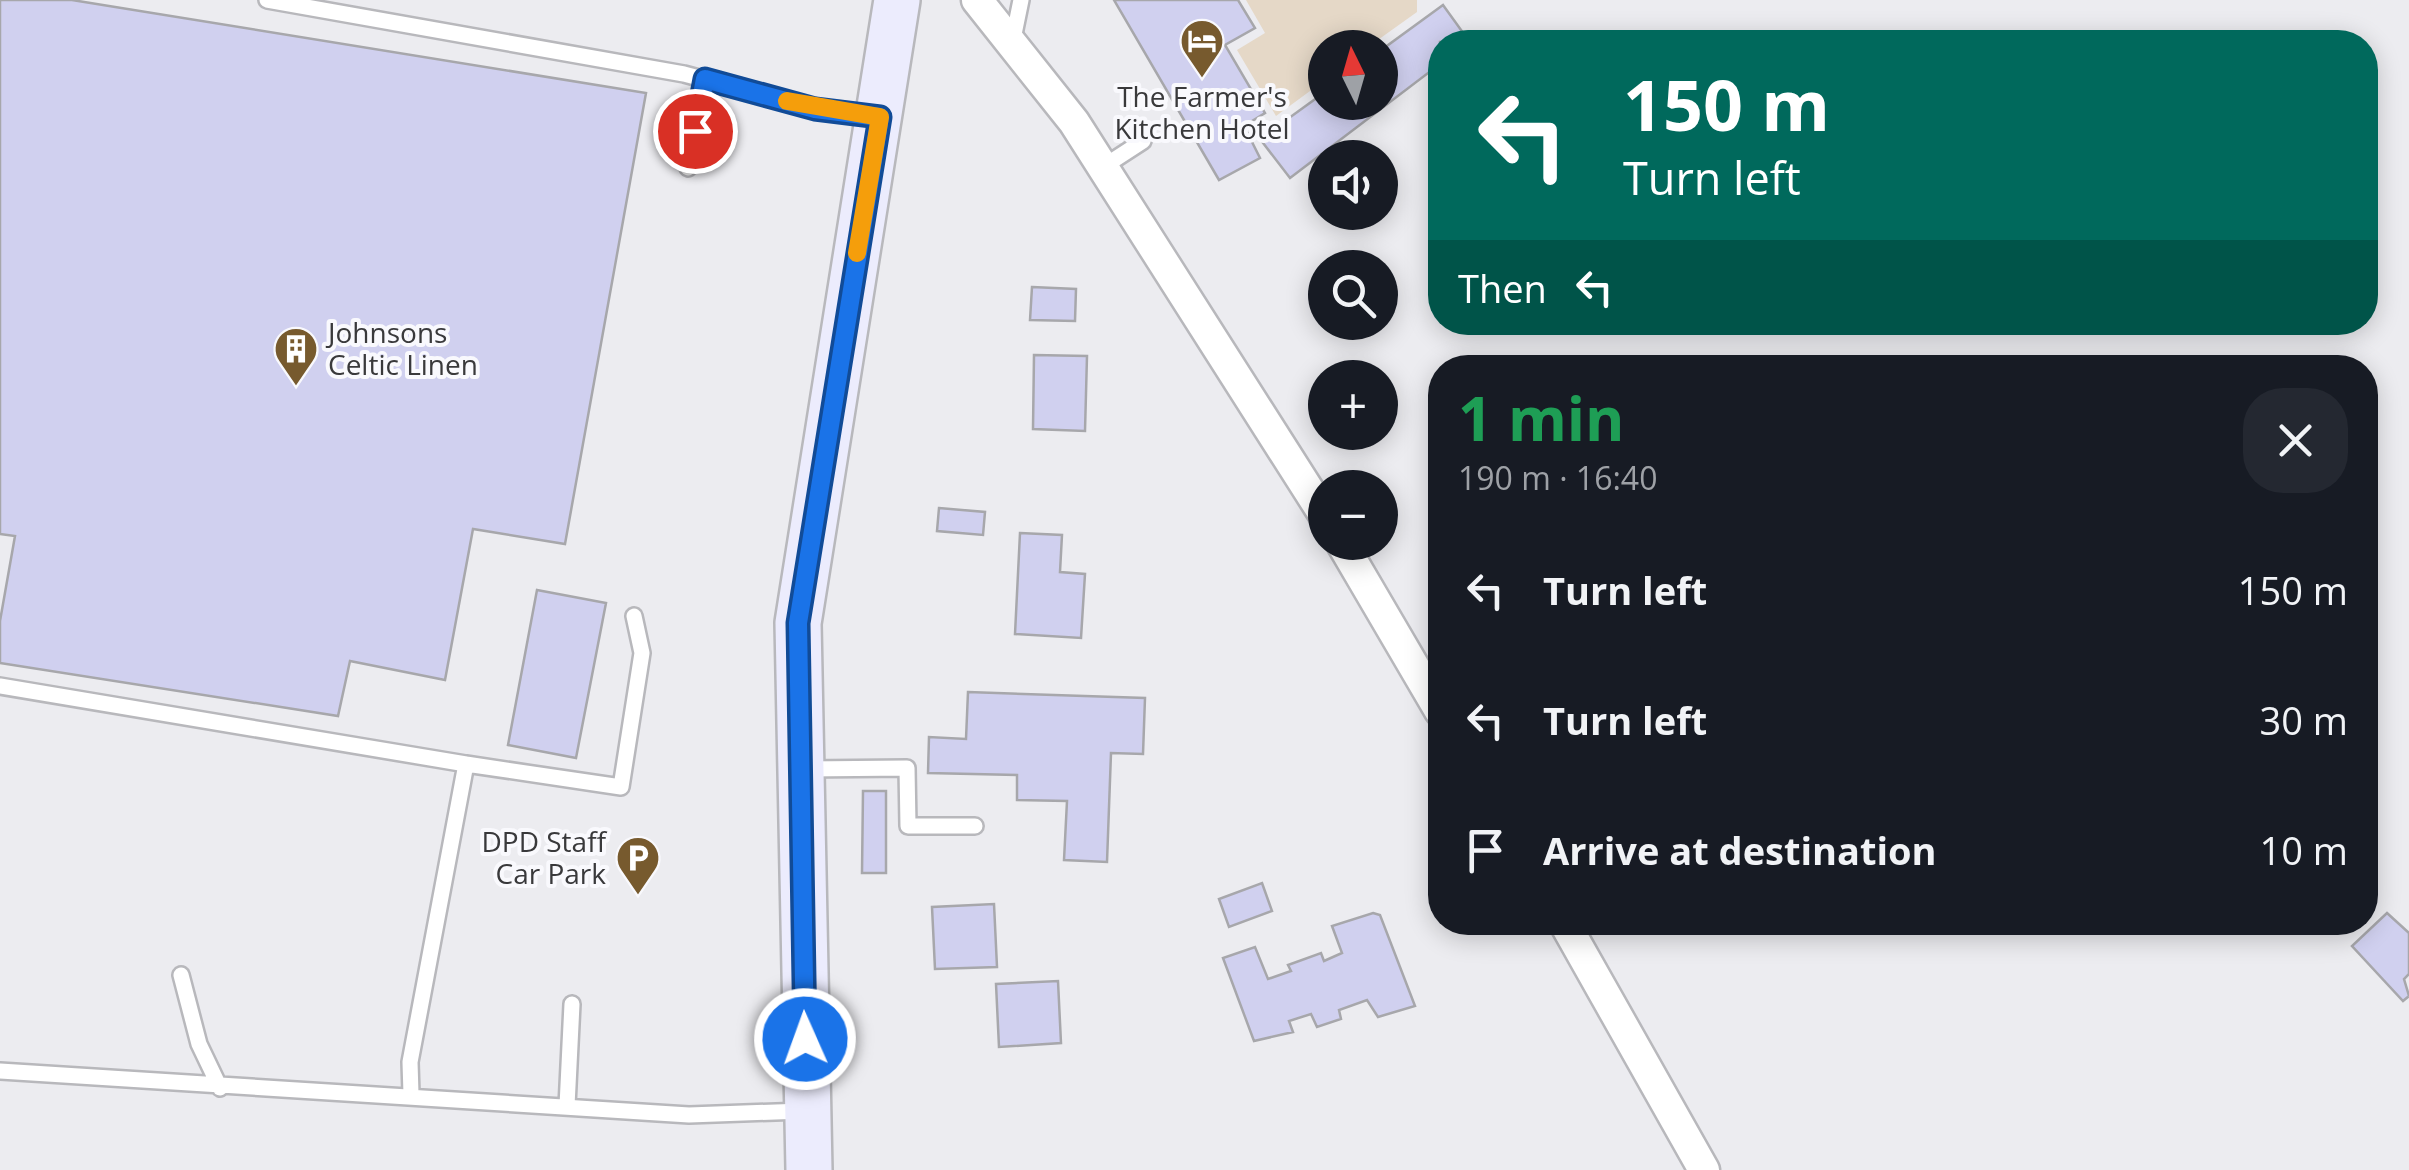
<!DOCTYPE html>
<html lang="en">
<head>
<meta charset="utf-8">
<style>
	body { margin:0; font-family:"Open Sans",sans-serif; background:#242831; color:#f1f3f6; height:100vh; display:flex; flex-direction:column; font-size:38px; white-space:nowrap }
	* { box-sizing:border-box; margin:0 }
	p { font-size:32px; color:#9ea1a6 }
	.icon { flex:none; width:55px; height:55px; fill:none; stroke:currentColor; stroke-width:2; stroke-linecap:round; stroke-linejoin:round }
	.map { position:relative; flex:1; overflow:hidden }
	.sheet { position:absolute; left:1428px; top:355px; width:950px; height:580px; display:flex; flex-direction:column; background:#171b24; border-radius:40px; box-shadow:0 5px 25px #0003 }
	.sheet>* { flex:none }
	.top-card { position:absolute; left:1428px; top:30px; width:950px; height:305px; border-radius:40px; box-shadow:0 5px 25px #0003; background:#00695c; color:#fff; overflow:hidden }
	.needle { width:65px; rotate:355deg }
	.tools { position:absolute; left:1308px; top:30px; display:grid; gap:20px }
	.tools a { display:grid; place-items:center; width:90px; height:90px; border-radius:50%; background:#171b24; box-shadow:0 5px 25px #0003; font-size:50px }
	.pin { position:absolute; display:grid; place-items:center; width:85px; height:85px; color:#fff; margin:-42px; border:5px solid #fff; border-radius:50%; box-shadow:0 2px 10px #0007 }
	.me { position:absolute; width:110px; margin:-55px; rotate:358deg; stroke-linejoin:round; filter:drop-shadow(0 0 8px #0008) }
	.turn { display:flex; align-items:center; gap:35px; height:210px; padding:0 30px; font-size:45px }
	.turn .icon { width:130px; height:130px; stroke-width:2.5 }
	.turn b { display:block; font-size:70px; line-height:85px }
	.then { display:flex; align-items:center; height:95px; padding:0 30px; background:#0003; gap:20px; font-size:38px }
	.round { display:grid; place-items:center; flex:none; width:105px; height:105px; border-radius:40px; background:#242831 }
	.summary { display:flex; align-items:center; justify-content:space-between; height:170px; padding:0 30px }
	h1 { font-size:60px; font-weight:700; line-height:75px; color:#1e9e55 }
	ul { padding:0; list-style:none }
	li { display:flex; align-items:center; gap:30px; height:130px; padding:0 30px }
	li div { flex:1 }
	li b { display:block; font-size:38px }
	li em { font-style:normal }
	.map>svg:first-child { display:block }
	.green { fill:#e5d8c7 }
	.building { fill:#d0d0ef; stroke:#a7a7ab; stroke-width:2.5 }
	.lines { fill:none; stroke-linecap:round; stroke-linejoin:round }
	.service-casing { stroke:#b8b8bc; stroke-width:20 }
	.minor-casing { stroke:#b8b8bc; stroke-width:35 }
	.secondary-casing { stroke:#b8b8bc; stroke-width:50 }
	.service { stroke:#fff; stroke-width:15 }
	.minor { stroke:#fff; stroke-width:30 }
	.secondary { stroke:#ececfd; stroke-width:45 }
	.route-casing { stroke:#114b97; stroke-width:25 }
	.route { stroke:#1a73e8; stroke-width:18 }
	.slow { stroke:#f59e0b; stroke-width:18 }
	.labels { text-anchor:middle; stroke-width:8; stroke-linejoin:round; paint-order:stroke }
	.poi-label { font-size:28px; fill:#39393b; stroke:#f9f9fd }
</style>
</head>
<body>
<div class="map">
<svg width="2409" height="1170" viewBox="0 0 2409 1170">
	<rect width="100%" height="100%" fill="#ececf0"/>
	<path class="green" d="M 1246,0 L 1417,0 L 1417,12 L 1368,47 L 1325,48 L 1325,80 L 1276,116 L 1237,50 L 1265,33 Z"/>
	<path class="building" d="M 0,0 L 72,0 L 646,93 L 565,544 L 473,529 L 445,680 L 350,661 L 338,716 L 0,663 L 0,621 L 15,536 L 0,534 Z
		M 1114,0 L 1238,0 L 1255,28 L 1225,45 L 1265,113 L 1244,126 L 1260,158 L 1219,180 Z
		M 1443,5 L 1469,41 L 1440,42 L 1440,64 L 1290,178 L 1260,139 L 1325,92 L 1325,102 L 1380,102 L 1380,51 Z
		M 1032,287 L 1076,289 L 1075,321 L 1030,320 Z
		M 1034,355 L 1087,356 L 1085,431 L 1033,429 Z
		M 939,508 L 985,512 L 983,535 L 937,531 Z
		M 1020,533 L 1062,535 L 1060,572 L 1085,574 L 1081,638 L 1015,634 Z
		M 537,590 L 606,603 L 576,758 L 508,745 Z
		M 968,692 L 1145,698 L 1143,754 L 1111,753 L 1107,862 L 1064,860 L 1067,801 L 1017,800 L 1017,775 L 928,773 L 929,737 L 966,739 Z
		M 863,791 L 886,791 L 886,873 L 862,873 Z
		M 1262,883 L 1272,911 L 1229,927 L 1219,899 Z
		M 994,904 L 997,967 L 935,969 L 932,907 Z
		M 1373,913 L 1380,915 L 1415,1006 L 1378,1017 L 1367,1000 L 1339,1010 L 1341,1019 L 1317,1027 L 1311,1014 L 1289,1021 L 1293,1032 L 1254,1041 L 1223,958 L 1255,947 L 1268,979 L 1291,971 L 1288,965 L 1321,953 L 1324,961 L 1342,953 L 1332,926 Z
		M 2387,913 L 2409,933 L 2409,974 L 2404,979 L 2409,996 L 2403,1001 L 2352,946 Z
		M 1058,981 L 1061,1043 L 999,1047 L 996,984 Z"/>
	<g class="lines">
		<defs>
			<path id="service" d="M 267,0 L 684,74 L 815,109 L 876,117
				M 1012,44 L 1021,0
				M 1103,167 L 1143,141
				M 688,168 L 705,79
				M 0,686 L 466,764 L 410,1062 L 411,1094
				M 466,764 L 621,787 L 642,653 L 634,616
				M 805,769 L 907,768 L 908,826 L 975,826
				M 181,975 L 199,1044 L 220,1088
				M 0,1071 L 689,1115 L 803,1111
				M 567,1106 L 572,1004"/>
			<path id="minor" d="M 977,0 L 1074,122 L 1325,516
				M 1341,542 L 1440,711
				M 1564,922 L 1704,1170"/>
			<path id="secondary" d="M 809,1170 L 798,623 L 897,0"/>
		</defs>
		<use href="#service" class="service-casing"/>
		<use href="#minor" class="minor-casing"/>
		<use href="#secondary" class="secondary-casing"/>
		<use href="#service" class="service"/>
		<use href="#minor" class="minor"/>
		<use href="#secondary" class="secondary"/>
	</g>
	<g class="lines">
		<defs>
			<path id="route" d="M 695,131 L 705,79 L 815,109 L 880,117 L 798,623 L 805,1039"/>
		</defs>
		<use href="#route" class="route-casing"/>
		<use href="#route" class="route"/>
		<path class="slow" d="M 787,101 L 880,117 L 857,253"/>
	</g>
	<defs>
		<symbol id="hotel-pin" viewBox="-11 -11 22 30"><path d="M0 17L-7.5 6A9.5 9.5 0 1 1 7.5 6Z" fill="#775a2e" stroke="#f9f9fd"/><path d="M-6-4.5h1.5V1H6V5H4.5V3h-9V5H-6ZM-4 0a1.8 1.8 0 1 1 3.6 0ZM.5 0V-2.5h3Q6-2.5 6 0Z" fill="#fff"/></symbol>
		<symbol id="building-pin" viewBox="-11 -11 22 30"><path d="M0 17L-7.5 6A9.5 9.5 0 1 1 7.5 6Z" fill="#775a2e" stroke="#f9f9fd"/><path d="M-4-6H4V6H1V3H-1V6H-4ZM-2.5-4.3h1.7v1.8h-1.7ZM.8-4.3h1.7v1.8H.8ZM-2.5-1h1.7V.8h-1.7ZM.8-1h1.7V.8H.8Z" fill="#fff"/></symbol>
		<symbol id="parking-pin" viewBox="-11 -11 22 30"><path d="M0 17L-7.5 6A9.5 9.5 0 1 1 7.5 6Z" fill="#775a2e" stroke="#f9f9fd"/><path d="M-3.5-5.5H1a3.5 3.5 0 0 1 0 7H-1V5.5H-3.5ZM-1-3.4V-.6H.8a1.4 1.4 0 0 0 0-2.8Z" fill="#fff"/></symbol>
	</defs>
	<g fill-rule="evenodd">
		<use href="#hotel-pin" x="1177" y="16" width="50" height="68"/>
		<use href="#building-pin" x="271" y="324" width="50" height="68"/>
		<use href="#parking-pin" x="613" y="833" width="50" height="68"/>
	</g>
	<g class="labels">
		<g class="poi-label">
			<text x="1202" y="107">The Farmer's<tspan x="1202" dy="32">Kitchen Hotel</tspan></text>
			<text x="328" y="343" text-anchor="start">Johnsons<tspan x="328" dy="32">Celtic Linen</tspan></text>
			<text x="606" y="852" text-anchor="end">DPD Staff<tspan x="606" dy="32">Car Park</tspan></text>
		</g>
	</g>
</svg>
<div class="tools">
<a><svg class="needle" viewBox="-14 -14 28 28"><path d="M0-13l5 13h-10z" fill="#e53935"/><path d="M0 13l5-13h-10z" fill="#9ea1a6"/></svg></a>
<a><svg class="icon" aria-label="sound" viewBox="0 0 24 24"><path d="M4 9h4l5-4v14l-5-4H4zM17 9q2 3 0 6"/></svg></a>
<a><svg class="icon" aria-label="search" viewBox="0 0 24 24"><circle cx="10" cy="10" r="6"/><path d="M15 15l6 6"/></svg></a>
<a>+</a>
<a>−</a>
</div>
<div class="pin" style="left:695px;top:131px;background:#d93025"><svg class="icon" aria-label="arrive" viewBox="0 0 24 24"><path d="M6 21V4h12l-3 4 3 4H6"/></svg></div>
<svg class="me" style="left:805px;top:1039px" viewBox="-20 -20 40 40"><circle r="17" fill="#1a73e8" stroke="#fff" stroke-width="3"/><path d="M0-11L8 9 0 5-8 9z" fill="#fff"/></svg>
<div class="top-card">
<div class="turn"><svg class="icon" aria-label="left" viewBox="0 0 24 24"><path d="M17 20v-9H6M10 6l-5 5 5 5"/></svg><div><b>150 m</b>Turn left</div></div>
<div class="then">Then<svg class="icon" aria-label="left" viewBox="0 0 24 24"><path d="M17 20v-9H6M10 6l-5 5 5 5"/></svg></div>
</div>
<section class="sheet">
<div class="summary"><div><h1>1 min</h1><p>190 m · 16:40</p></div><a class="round"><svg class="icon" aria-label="close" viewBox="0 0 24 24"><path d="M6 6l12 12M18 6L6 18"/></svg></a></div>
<ul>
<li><svg class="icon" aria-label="left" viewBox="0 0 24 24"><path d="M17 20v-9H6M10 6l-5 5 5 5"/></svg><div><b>Turn left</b></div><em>150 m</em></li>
<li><svg class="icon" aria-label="left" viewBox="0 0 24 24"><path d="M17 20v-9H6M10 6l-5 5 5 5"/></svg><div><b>Turn left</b></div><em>30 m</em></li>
<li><svg class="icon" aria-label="arrive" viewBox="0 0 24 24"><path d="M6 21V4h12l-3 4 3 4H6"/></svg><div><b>Arrive at destination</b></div><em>10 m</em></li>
</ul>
</section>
</div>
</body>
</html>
